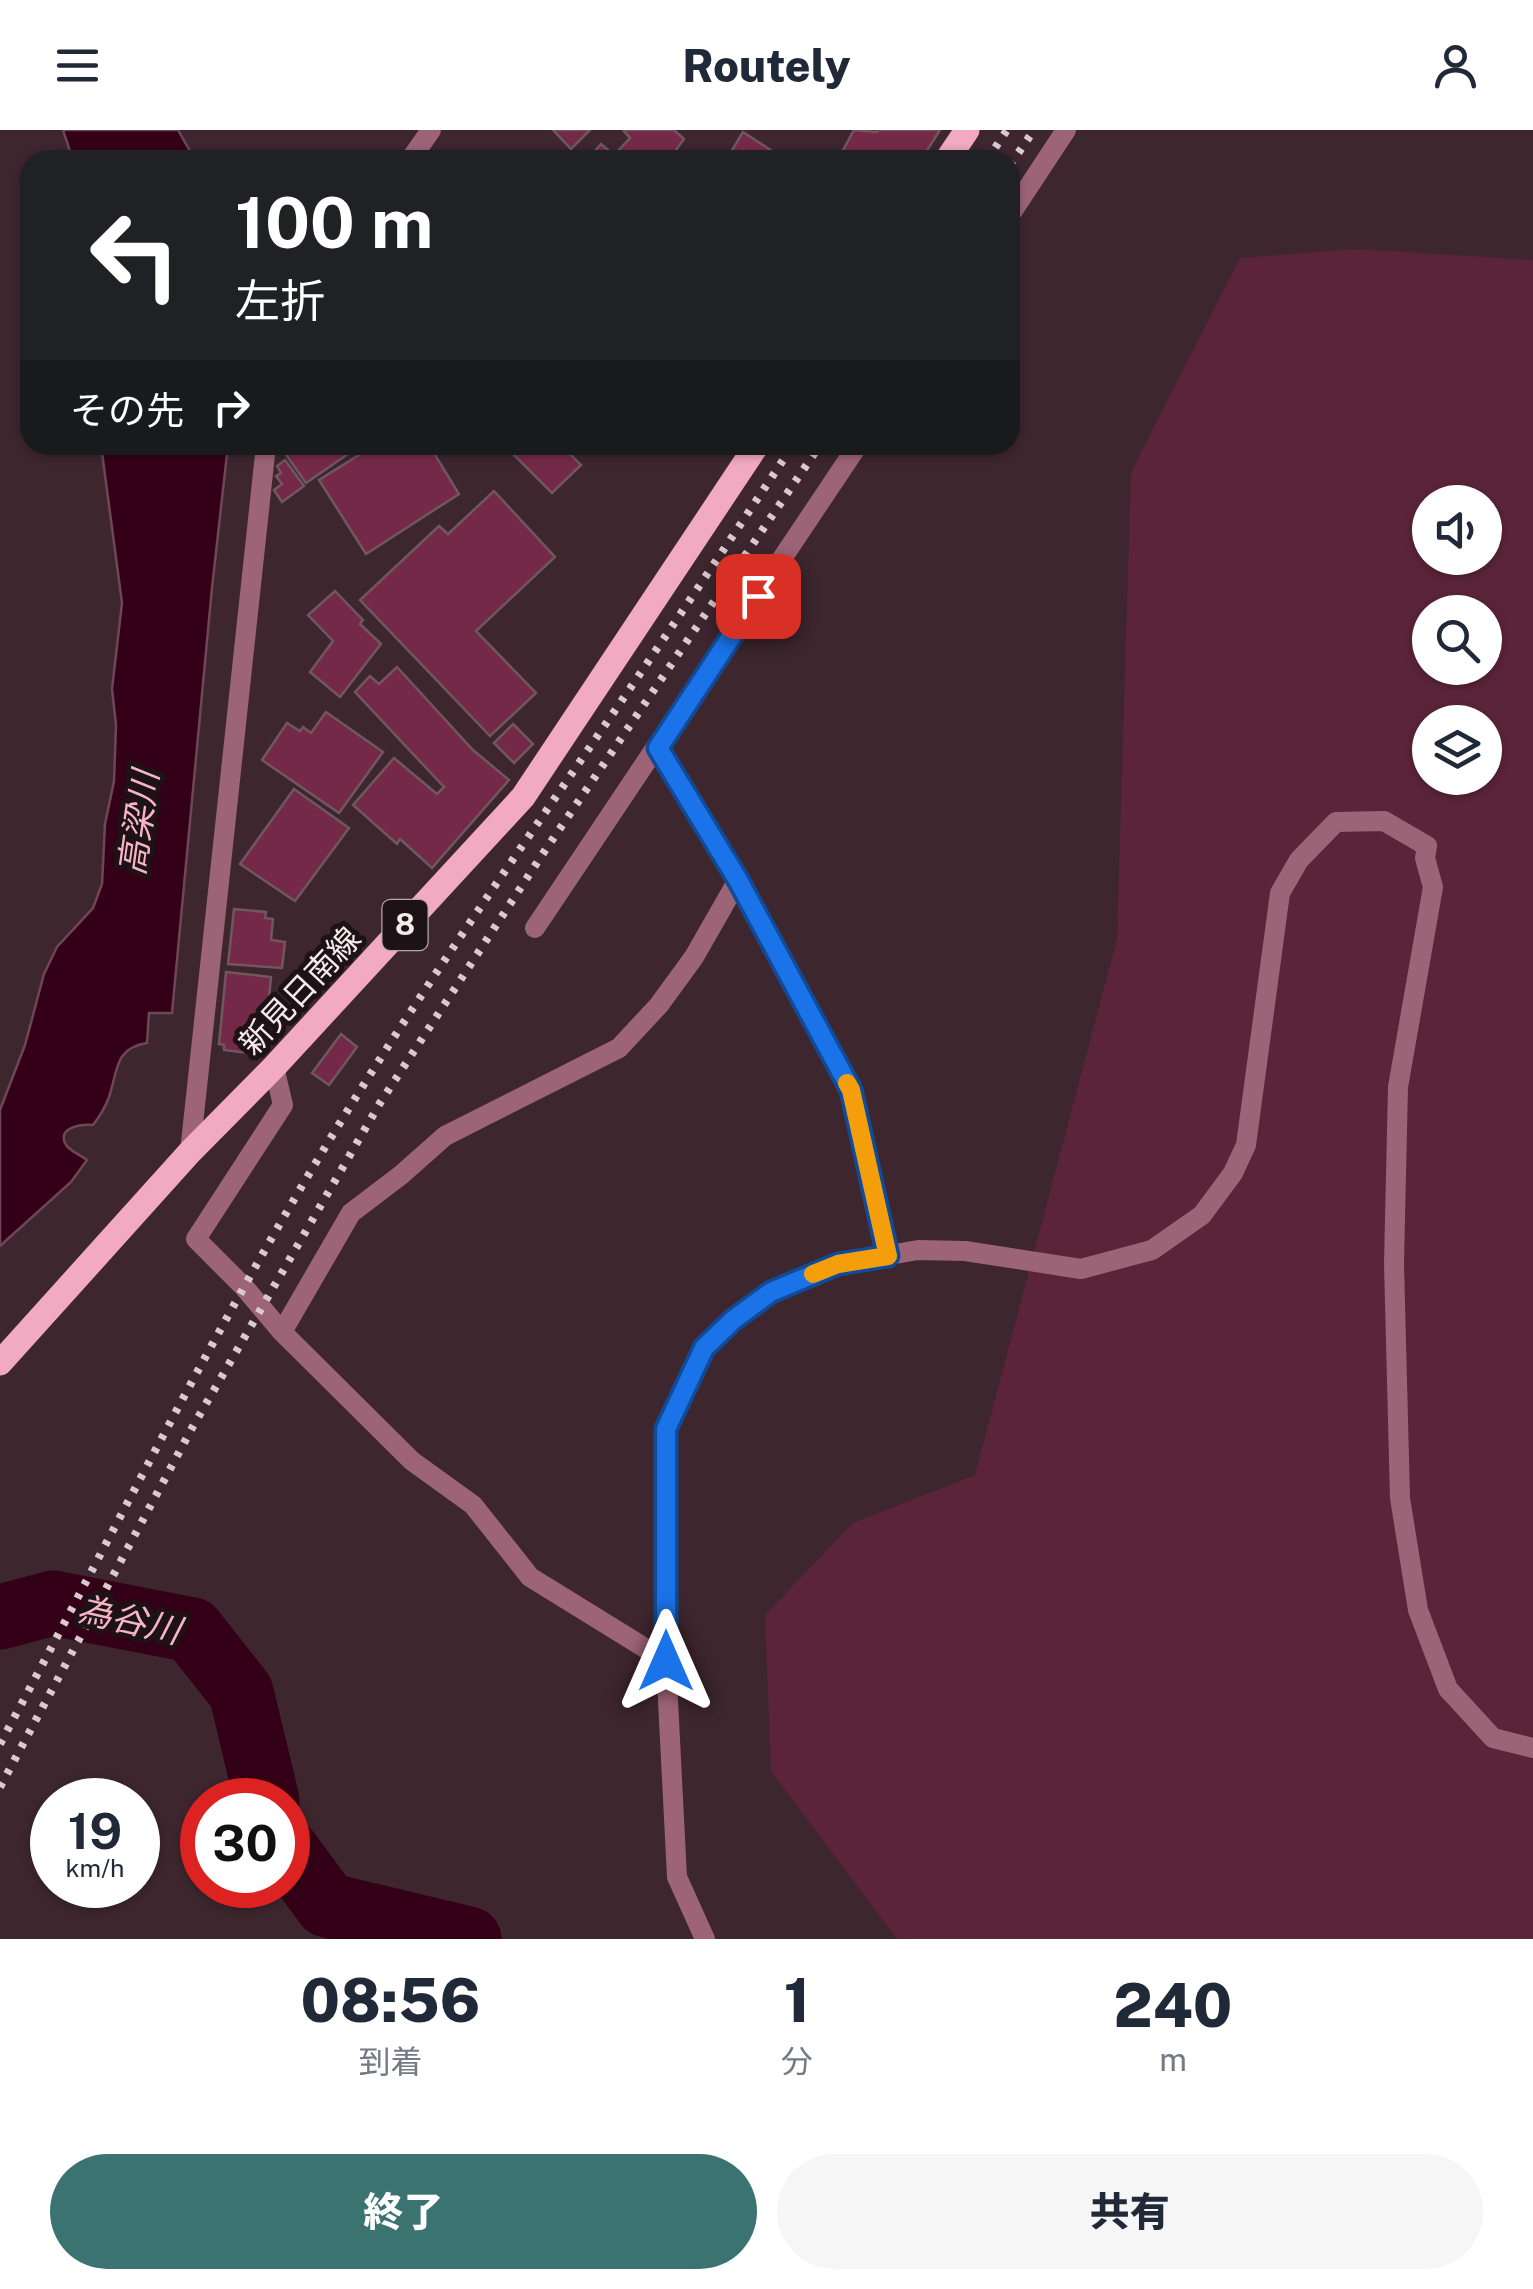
<!DOCTYPE html>
<html lang="ja">
<head>
<meta charset="utf-8">
<style>
	body { margin:0; font-family:"Public Sans","Noto Sans JP",sans-serif; background:#f6f6f7; color:#1f2937; height:100vh; display:flex; flex-direction:column; font-size:38px; white-space:nowrap }
	* { box-sizing:border-box; margin:0 }
	p { font-size:32px; color:#747a83 }
	.icon { flex:none; width:55px; height:55px; fill:none; stroke:currentColor; stroke-width:2; stroke-linecap:round; stroke-linejoin:round }
	.map { position:relative; height:1809px; overflow:hidden }
	.details { display:flex; flex-direction:column; background:#fff; flex:1 }
	.details>* { flex:none }
	.hud { position:absolute; left:20px; top:20px; width:1000px; height:305px; border-radius:30px; box-shadow:0 2px 8px #0004; background:#202124; color:#fff; overflow:hidden }
	.tools { position:absolute; left:1412px; top:355px; display:grid; gap:20px }
	.tools a { display:grid; place-items:center; width:90px; height:90px; border-radius:50%; background:#fff; box-shadow:0 2px 8px #0004; font-size:50px }
	.speed { position:absolute; left:30px; top:1648px; display:flex; gap:20px; font-size:50px; font-weight:700; text-align:center }
	.speed>* { display:grid; place-content:center; width:130px; height:130px; border-radius:50%; background:#fff; box-shadow:0 2px 8px #0004; line-height:1 }
	.speed small { font-size:25px; font-weight:400 }
	.speed .limit { border:15px solid #d22; background:#fff; color:#111 }
	.pin { position:absolute; display:grid; place-items:center; width:85px; height:85px; color:#fff; margin:-42px; border-radius:20px; box-shadow:0 5px 15px #0006 }
	.me { position:absolute; width:110px; margin:-55px; rotate:0deg; stroke-linejoin:round; filter:drop-shadow(0 0 8px #0008) }
	.turn { display:flex; align-items:center; gap:35px; height:210px; padding:0 50px; font-size:45px }
	.turn .icon { width:130px; height:130px; stroke-width:2.5 }
	.turn b { display:block; font-size:70px; line-height:85px }
	.then { display:flex; align-items:center; height:95px; padding:0 50px; background:#0003; gap:20px; font-size:38px }
	.eta { display:flex; justify-content:space-evenly; align-items:center; height:170px; text-align:center }
	.eta b { font-size:60px; font-weight:800; line-height:70px }
	.button { display:flex; gap:20px; margin-top:auto; padding:20px 50px }
	.button a { flex:1; height:115px; border-radius:60px; background:#3b7371; color:#fff; font-size:40px; font-weight:800; line-height:115px; text-align:center }
	.button a+a { background:#f6f6f7; color:#1f2937 }
	header { display:flex; justify-content:space-between; align-items:center; height:130px; padding:0 50px; background:#fff; font-size:45px; font-weight:800 }
	.map>svg:first-child { display:block }
	.green { fill:#5b2439; fill-rule:evenodd }
	.water { fill:#340017; stroke:#6f4657; stroke-width:2.5 }
	.lines { fill:none; stroke-linecap:round; stroke-linejoin:round }
	.river { stroke:#340017; stroke-width:65 }
	.building { fill:#752948; stroke:#70575f; stroke-width:2.5 }
	.minor { stroke:#9d6477; stroke-width:20 }
	.primary { stroke:#f1aac1; stroke-width:25 }
	.rail { stroke:#dacacf; stroke-width:8; stroke-dasharray:5 10; stroke-linecap:butt }
	.route-casing { stroke:#114b97; stroke-width:25 }
	.route { stroke:#1a73e8; stroke-width:18 }
	.slow { stroke:#f59e0b; stroke-width:18 }
	.labels { text-anchor:middle; stroke-width:10; stroke-linejoin:round; paint-order:stroke }
	.shield { fill:#1d1316; stroke:#b6a9ac; stroke-width:2.5 }
	.shield-label { font-size:30px; font-weight:bold; fill:#f8e9ed }
	.street-label { font-size:32px; fill:#f8e9ed; stroke:#1d1316 }
	.water-label { font-size:35px; font-style:italic; fill:#f8b3c9; stroke:#1d1316 }
</style>
</head>
<body>
<header><svg class="icon" aria-label="menu" viewBox="0 0 24 24"><path d="M4 6h16M4 12h16M4 18h16"/></svg>Routely<svg class="icon" aria-label="person" viewBox="0 0 24 24"><circle cx="12" cy="8" r="4"/><path d="M4 21q1-7 8-7t8 7"/></svg></header>
<div class="map">
<svg width="1533" height="1809" viewBox="0 0 1533 1809">
	<rect width="100%" height="100%" fill="#3d262e"/>
	<path class="green" d="M 1355,119 L 1533,130 L 1533,1809 L 897,1809 L 771,1641 L 765,1485 L 853,1393 L 975,1345 L 1117,809 L 1131,342 L 1240,128 ZM 1430,372 L 1485,372 L 1485,428 L 1430,428 ZM 1430,482 L 1485,482 L 1485,538 L 1430,538 ZM 1430,592 L 1485,592 L 1485,648 L 1430,648 Z"/>
	<path class="water" d="M 63,0 L 178,0 L 195,30 L 73,30 Z
		M 101,315 L 228,315 L 212,458 L 172,883 L 149,883 L 147,913 C 114,918 118,941 109,967 C 105,978 100,986 93,995 C 82,994 56,997 66,1015 C 70,1021 82,1026 87,1030 L 71,1052 L 0,1116 L 0,980 L 25,915 L 44,844 L 57,817 L 93,778 L 102,754 L 105,694 L 114,651 L 116,595 L 112,559 L 122,473 Z"/>
	<g class="lines">
		<path class="river" d="M 0,1487 L 53,1473 L 192,1500 L 241,1562 L 267,1670
			M 288,1722 L 327,1775 L 469,1809"/>
	</g>
	<path class="building" d="M 553,0 L 590,0 L 571,19 Z
		M 623,0 L 674,0 L 684,9 L 676,20 L 683,27 L 680,30 L 587,30 L 601,14 L 614,25 L 630,8 Z
		M 854,0 L 877,2 L 878,0 L 940,0 L 921,30 L 857,30 L 842,22 Z
		M 743,2 L 786,30 L 726,30 Z
		M 288,315 L 361,315 L 306,353 L 282,319 Z
		M 375,315 L 429,315 L 459,364 L 366,424 L 319,350 Z
		M 504,315 L 561,315 L 581,335 L 552,363 Z
		M 285,330 L 304,356 L 282,372 L 274,360 L 282,354 L 276,346 L 281,343 L 277,336 Z
		M 494,361 L 555,427 L 476,501 L 536,563 L 490,606 L 360,470 L 439,396 L 448,404 Z
		M 335,461 L 363,490 L 360,494 L 381,514 L 340,567 L 310,542 L 333,511 L 308,485 Z
		M 397,537 L 473,620 L 509,650 L 432,738 L 400,709 L 397,714 L 353,675 L 394,628 L 437,664 L 444,657 L 355,562 L 370,546 L 379,554 Z
		M 326,582 L 383,622 L 339,683 L 262,630 L 287,593 L 300,601 L 303,597 L 311,603 Z
		M 513,594 L 533,614 L 514,633 L 494,613 Z
		M 294,659 L 349,698 L 295,771 L 240,734 Z
		M 234,779 L 266,782 L 265,788 L 273,789 L 271,810 L 285,812 L 282,838 L 228,834 Z
		M 226,842 L 271,847 L 264,919 L 248,917 L 248,923 L 224,920 L 224,915 L 219,914 Z
		M 341,904 L 357,917 L 329,955 L 312,943 Z"/>
	<g class="lines">
		<path class="minor" d="M 410,30 L 431,0
			M 1010,85 L 1066,0
			M 658,617 L 738,750 L 851,960 L 888,1126
			M 535,798 L 858,315
			M 274,937 L 283,975 L 196,1109 L 244,1157 L 282,1202 L 412,1331 L 473,1375 L 530,1447 L 666,1531
			M 190,1022 L 266,315
			M 282,1202 L 351,1083 L 401,1045 L 445,1006 L 619,918 L 659,875 L 694,827 L 738,750
			M 705,1809 L 677,1747 L 666,1531 L 666,1299 L 704,1218 L 733,1189 L 771,1162 L 838,1134 L 918,1120 L 965,1121 L 1081,1139 L 1152,1120 L 1202,1085 L 1233,1043 L 1246,1015 L 1280,763 L 1299,730 L 1336,692 L 1384,691 L 1427,716 L 1425,728 L 1433,757 L 1398,957 L 1394,1133 L 1400,1368 L 1418,1480 L 1448,1559 L 1493,1608 L 1533,1618"/>
		<path class="primary" d="M 947,30 L 967,0
			M 0,1233 L 190,1022 L 274,937 L 523,667 L 757,315"/>
		<path class="rail" d="M 987,30 L 1007,0
			M 1010,35 L 1034,0
			M 0,1614 C 105,1419 204,1219 318,1029 C 403,887 499,750 592,614 C 660,515 727,415 793,315
			M 0,1657 L 192,1298 L 380,973 L 542,725 L 820,315"/>
	</g>
	<g class="lines">
		<defs>
			<path id="route" d="M 666,1531 L 666,1299 L 704,1218 L 733,1190 L 771,1162 L 838,1134 L 888,1126 L 851,960 L 738,750 L 658,618 L 758,466"/>
		</defs>
		<use href="#route" class="route-casing"/>
		<use href="#route" class="route"/>
		<path class="slow" d="M 813,1144 L 838,1134 L 888,1126 L 851,960 L 847,953"/>
	</g>
	<g class="labels">
		<rect class="shield" x="382.5" y="770" width="45" height="50" rx="8"/>
		<g class="shield-label">
			<text x="405" y="805">8</text>
		</g>
		<g class="street-label">
			<text transform="translate(300 861) rotate(-47)" y="11">新見日南線</text>
		</g>
		<g class="water-label">
			<text transform="translate(139 693) rotate(-82)" y="12">高梁川</text>
			<text transform="translate(129 1490) rotate(13)" y="12">為谷川</text>
		</g>
	</g>
</svg>
<div class="tools">
<a><svg class="icon" aria-label="sound" viewBox="0 0 24 24"><path d="M4 9h4l5-4v14l-5-4H4zM17 9q2 3 0 6"/></svg></a>
<a><svg class="icon" aria-label="search" viewBox="0 0 24 24"><circle cx="10" cy="10" r="6"/><path d="M15 15l6 6"/></svg></a>
<a><svg class="icon" aria-label="layers" viewBox="0 0 24 24"><path d="M12 4l9 5-9 5-9-5zM3 14l9 5 9-5"/></svg></a>
</div>
<div class="speed"><div>19<small>km/h</small></div><div class="limit">30</div></div>
<div class="pin" style="left:758px;top:466px;background:#d93025"><svg class="icon" aria-label="arrive" viewBox="0 0 24 24"><path d="M6 21V4h12l-3 4 3 4H6"/></svg></div>
<svg class="me" style="left:666px;top:1531px" viewBox="-20 -20 40 40"><path d="M0-17L14 15 0 8-14 15z" fill="#1a73e8" stroke="#fff" stroke-width="4"/></svg>
<div class="hud">
<div class="turn"><svg class="icon" aria-label="left" viewBox="0 0 24 24"><path d="M17 20v-9H6M10 6l-5 5 5 5"/></svg><div><b>100 m</b>左折</div></div>
<div class="then">その先<svg class="icon" aria-label="right" viewBox="0 0 24 24"><path d="M7 20v-9h11M14 6l5 5-5 5"/></svg></div>
</div>
</div>
<section class="details">
<div class="eta">
<div><b>08:56</b><p>到着</p></div>
<div><b>1</b><p>分</p></div>
<div><b>240</b><p>m</p></div>
</div>
<div class="button"><a>終了</a><a>共有</a></div>
</section>
</body>
</html>
